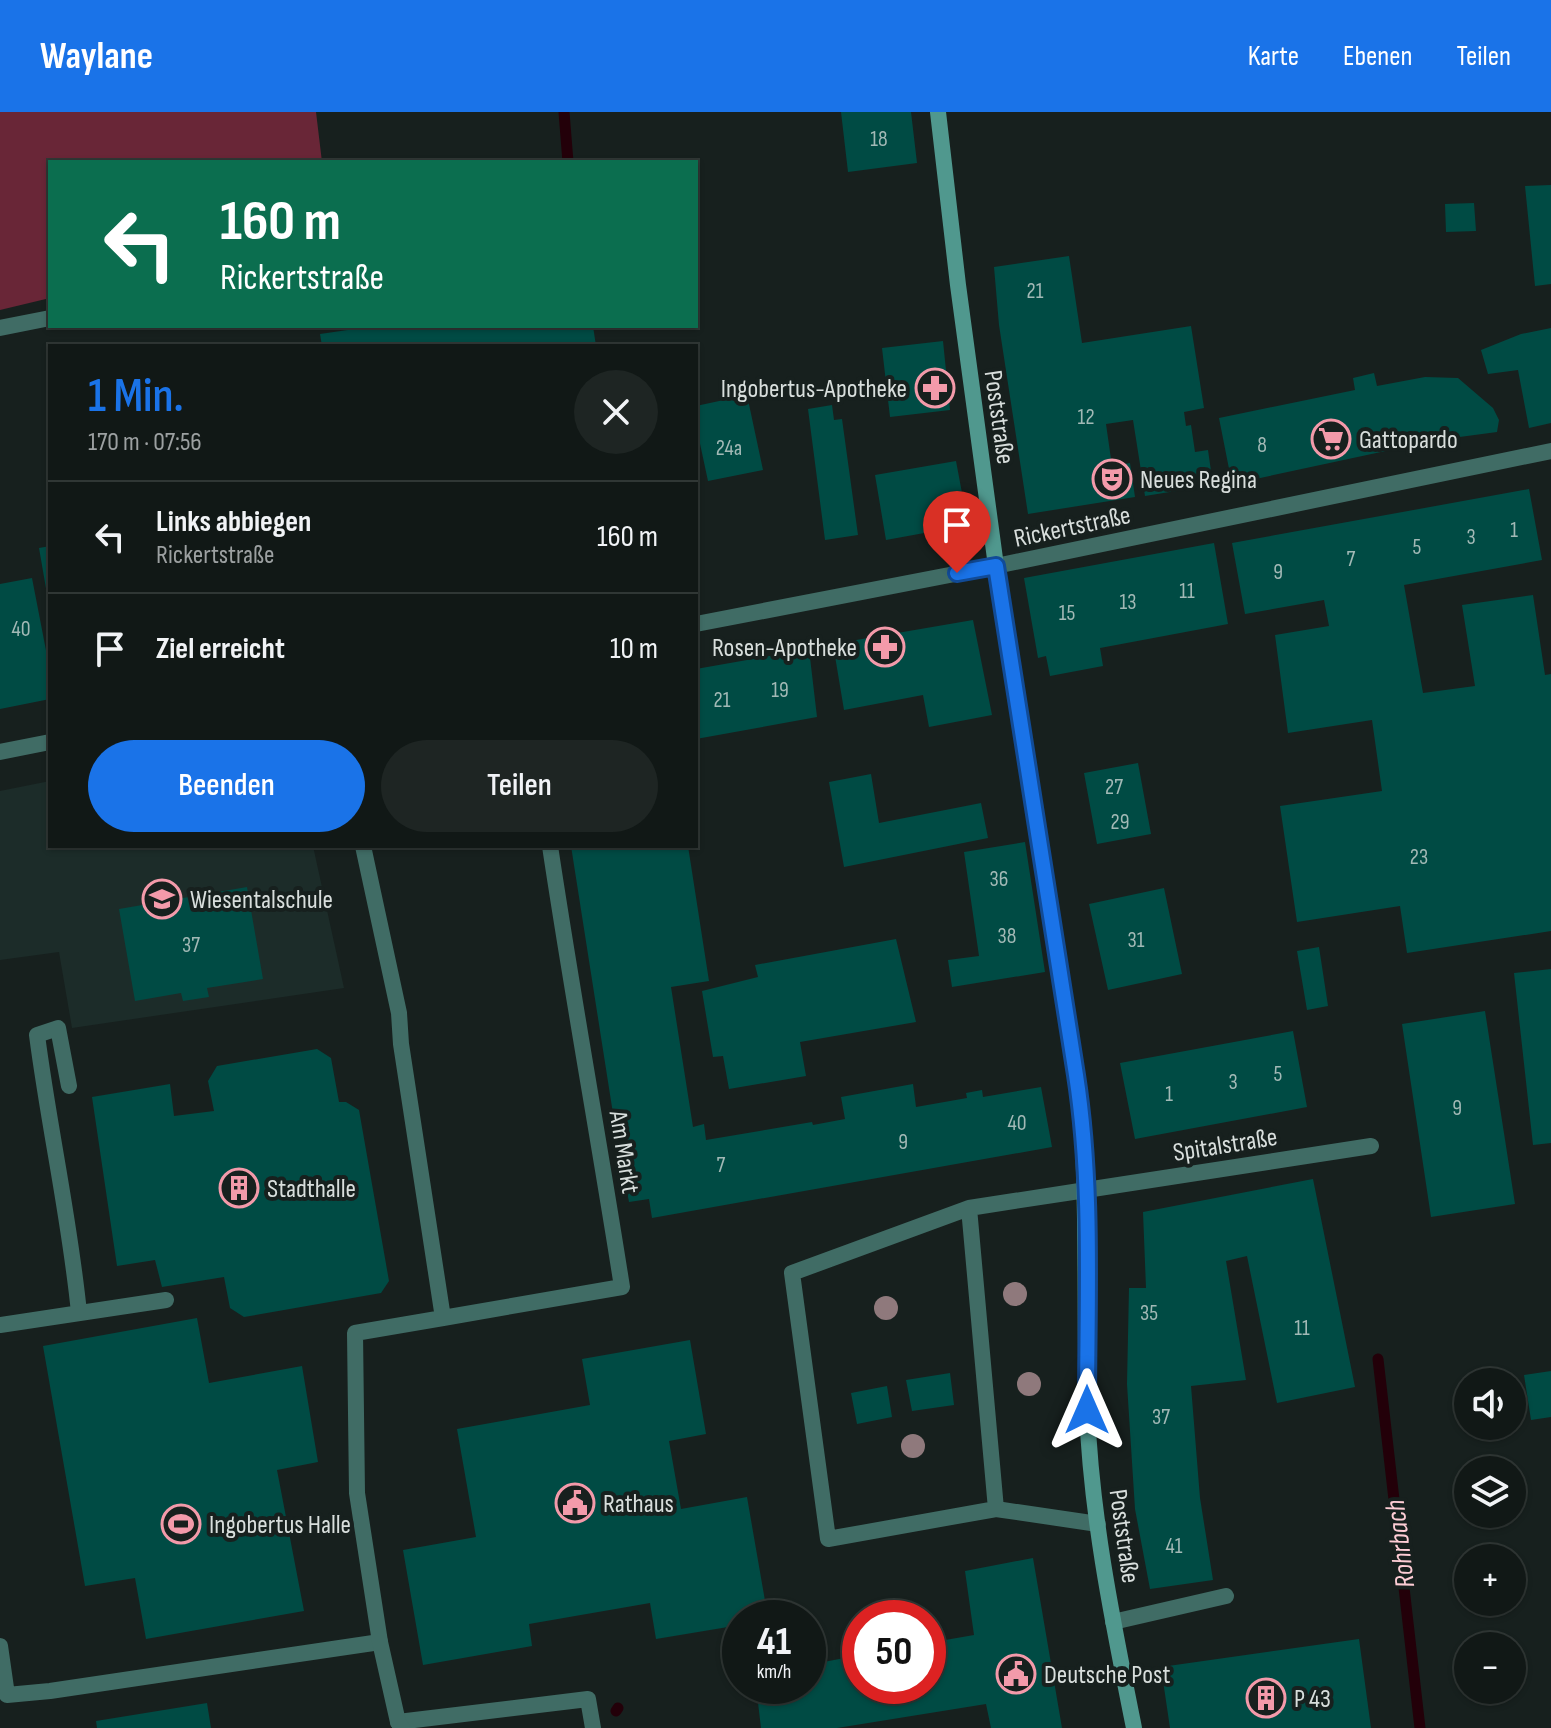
<!DOCTYPE html>
<html lang="de">
<head>
<meta charset="utf-8">
<style>
	body { margin:0; font-family:"Sofia Sans Condensed",sans-serif; background:#1e2523; color:#f1f3f6; height:100vh; display:flex; flex-direction:column; font-size:30px; white-space:nowrap }
	* { box-sizing:border-box; margin:0 }
	p { font-size:26px; color:#9ca0a1 }
	.icon { flex:none; width:44px; height:44px; fill:none; stroke:currentColor; stroke-width:2; stroke-linecap:round; stroke-linejoin:round }
	.map { position:relative; flex:1; overflow:hidden }
	.sheet { position:absolute; left:48px; top:232px; width:650px; height:504px; display:flex; flex-direction:column; background:#111816; border-radius:0px; box-shadow:0 2px 6px #0004,0 0 0 2px #303735 }
	.sheet>* { flex:none }
	.hud { position:absolute; left:48px; top:48px; width:650px; height:168px; border-radius:0px; box-shadow:0 2px 6px #0004,0 0 0 2px #303735; background:#0b6e4f; color:#fff; overflow:hidden }
	.tools { position:absolute; left:1454px; top:1256px; display:grid; gap:16px }
	.tools a { display:grid; place-items:center; width:72px; height:72px; border-radius:50%; background:#111816; box-shadow:0 2px 6px #0004,0 0 0 2px #303735; font-size:40px }
	.speed { position:absolute; left:722px; top:1488px; display:flex; gap:16px; font-size:40px; font-weight:700; text-align:center }
	.speed>* { display:grid; place-content:center; width:104px; height:104px; border-radius:50%; background:#111816; box-shadow:0 2px 6px #0004,0 0 0 2px #303735; line-height:1 }
	.speed small { font-size:20px; font-weight:400 }
	.speed .limit { border:12px solid #d22; background:#fff; color:#111 }
	.pin { position:absolute; display:grid; place-items:center; width:68px; height:68px; color:#fff; margin:-82px -34px; border-radius:50% 50% 50% 0; rotate:-45deg; box-shadow:0 0 8px #0007 }
	.pin .icon { rotate:45deg }
	.me { position:absolute; width:88px; margin:-44px; rotate:0deg; stroke-linejoin:round; filter:drop-shadow(0 0 6px #0008) }
	.turn { display:flex; align-items:center; gap:28px; height:168px; padding:0 40px; font-size:36px }
	.turn .icon { width:104px; height:104px; stroke-width:2.5 }
	.turn b { display:block; font-size:56px; line-height:68px }
	.round { display:grid; place-items:center; flex:none; width:84px; height:84px; border-radius:42px; background:#1e2523 }
	.summary { display:flex; align-items:center; justify-content:space-between; height:136px; padding:0 40px }
	h1 { font-size:48px; font-weight:600; line-height:60px; color:#1a73e8 }
	.button { display:flex; gap:16px; margin-top:auto; padding:16px 40px }
	.button a { flex:1; height:92px; border-radius:48px; background:#1a73e8; color:#fff; font-size:32px; font-weight:600; line-height:92px; text-align:center }
	.button a+a { background:#1e2523; color:#f1f3f6 }
	ul { padding:0; list-style:none }
	li { display:flex; align-items:center; gap:24px; height:112px; padding:0 40px; border-top:2px solid #303735 }
	li div { flex:1 }
	li b { display:block; font-size:30px }
	li em { font-style:normal }
	header { display:flex; align-items:center; gap:48px; box-sizing:border-box; height:112px; padding:0 40px; background:#1a73e8; color:#fff }
	header strong { font-size:38px }
	nav { display:flex; gap:44px; margin-inline-start:auto; font-size:28px }
	.map>svg:first-child { display:block }
	.built { fill:#1c2c29 }
	.green { fill:#692637 }
	.lines { fill:none; stroke-linecap:round; stroke-linejoin:round }
	.stream { stroke:#230009; stroke-width:11 }
	.building { fill:#004b44 }
	.service { stroke:#406c65; stroke-width:16 }
	.minor { stroke:#406c65; stroke-width:16 }
	.secondary { stroke:#50988e; stroke-width:16 }
	.tree { fill:#8f797c }
	.route-casing { stroke:#114b97; stroke-width:20 }
	.route { stroke:#1a73e8; stroke-width:14 }
	.labels { text-anchor:middle; stroke-width:8; stroke-linejoin:round; paint-order:stroke }
	.number-label { font-size:22px; fill:#a2b9b6 }
	.poi-label { font-size:26px; fill:#d8dedc; stroke:#17201e; text-anchor:start }
	.street-label { font-size:26px; fill:#d8dedc; stroke:#17201e }
	.water-label { font-size:28px; font-style:italic; fill:#fecdd5; stroke:#17201e }
</style>
</head>
<body>
<header>
<strong>Waylane</strong>
<nav><a>Karte</a><a>Ebenen</a><a>Teilen</a></nav>
</header>
<div class="map">
<svg width="1551" height="1616" viewBox="0 0 1551 1616">
	<rect width="100%" height="100%" fill="#17201e"/>
	<path class="built" d="M 50,669 L 50,734 L 313,734 L 344,876 L 72,916 L 59,840 L 0,848 L 0,679 Z"/>
	<path class="green" d="M 0,0 L 316,0 L 322,50 L 50,50 L 50,186 L 0,198 Z"/>
	<g class="lines">
		<path class="stream" d="M 564,0 L 568,50
			M 1378,1247 L 1420,1616
			M 616,1599 L 618,1596"/>
	</g>
	<path class="building" d="M 841,0 L 911,0 L 917,51 L 848,60 Z
		M 1551,73 L 1551,172 L 1535,174 L 1525,74 Z
		M 1474,91 L 1476,119 L 1446,120 L 1445,92 Z
		M 1069,144 L 1082,231 L 1191,214 L 1204,296 L 1184,300 L 1186,314 L 1191,313 L 1195,340 L 1208,338 L 1213,373 L 1145,384 L 1133,308 L 1106,312 L 1112,354 L 1130,351 L 1135,385 L 1028,402 L 999,213 L 994,155 Z
		M 375,214 L 593,214 L 596,234 L 322,234 L 320,222 Z
		M 1551,216 L 1551,311 L 1529,316 L 1518,258 L 1488,262 L 1481,238 L 1521,222 Z
		M 943,229 L 950,298 L 890,305 L 882,236 Z
		M 1374,261 L 1377,274 L 1425,265 L 1458,266 L 1493,296 L 1499,308 L 1497,320 L 1437,328 L 1232,372 L 1219,306 L 1355,278 L 1353,266 Z
		M 747,283 L 763,358 L 708,369 L 696,313 L 696,294 Z
		M 832,293 L 834,308 L 842,307 L 858,423 L 825,428 L 808,297 Z
		M 956,349 L 968,413 L 886,428 L 875,363 Z
		M 1529,377 L 1542,448 L 1404,473 L 1423,581 L 1475,574 L 1462,493 L 1533,483 L 1545,563 L 1551,562 L 1551,819 L 1407,841 L 1400,794 L 1297,810 L 1280,694 L 1382,679 L 1372,608 L 1288,621 L 1275,523 L 1329,514 L 1324,488 L 1245,502 L 1232,431 Z
		M 1214,431 L 1228,512 L 1100,536 L 1103,554 L 1050,564 L 1046,544 L 1038,546 L 1024,466 Z
		M 50,434 L 50,488 L 48,488 L 39,436 Z
		M 32,466 L 50,559 L 50,587 L 0,597 L 0,472 Z
		M 973,508 L 992,603 L 929,615 L 923,583 L 844,598 L 833,532 Z
		M 809,537 L 817,605 L 696,627 L 696,557 Z
		M 1138,651 L 1151,722 L 1097,732 L 1084,661 Z
		M 871,662 L 879,711 L 981,691 L 988,726 L 844,755 L 829,670 Z
		M 1025,730 L 1045,860 L 952,875 L 948,848 L 979,844 L 964,740 Z
		M 571,734 L 688,734 L 709,869 L 671,875 L 693,1015 L 704,1012 L 706,1028 L 812,1010 L 813,1013 L 845,1007 L 841,985 L 913,972 L 916,995 L 967,986 L 966,981 L 982,978 L 983,985 L 1041,975 L 1052,1035 L 652,1106 L 649,1087 L 629,1090 L 617,1027 Z
		M 247,775 L 263,867 L 207,876 L 209,885 L 183,889 L 181,881 L 135,889 L 119,797 Z
		M 1164,776 L 1182,862 L 1108,878 L 1089,792 Z
		M 896,827 L 916,910 L 800,930 L 806,964 L 729,977 L 723,944 L 713,945 L 702,879 L 758,865 L 755,853 Z
		M 1319,835 L 1328,894 L 1307,898 L 1297,839 Z
		M 1551,857 L 1551,1031 L 1533,1033 L 1514,861 Z
		M 1485,899 L 1515,1092 L 1431,1105 L 1402,912 Z
		M 1293,919 L 1307,995 L 1135,1027 L 1120,951 Z
		M 317,937 L 331,946 L 339,990 L 346,990 L 359,998 L 389,1169 L 381,1181 L 244,1205 L 230,1196 L 224,1165 L 162,1175 L 155,1148 L 117,1154 L 92,985 L 170,972 L 174,1004 L 214,999 L 208,969 L 217,954 Z
		M 1313,1067 L 1355,1275 L 1277,1291 L 1247,1144 L 1226,1149 L 1246,1268 L 1191,1274 L 1200,1386 L 1213,1468 L 1150,1477 L 1135,1397 L 1127,1272 L 1129,1176 L 1146,1176 L 1143,1100 Z
		M 197,1206 L 209,1271 L 302,1254 L 318,1350 L 277,1358 L 304,1499 L 146,1527 L 135,1466 L 85,1474 L 43,1234 Z
		M 690,1228 L 706,1322 L 669,1329 L 681,1397 L 747,1385 L 768,1506 L 740,1506 L 740,1513 L 656,1527 L 650,1491 L 529,1512 L 532,1534 L 423,1553 L 403,1438 L 476,1425 L 457,1317 L 590,1293 L 582,1247 Z
		M 1551,1259 L 1551,1305 L 1531,1308 L 1524,1263 Z
		M 950,1261 L 954,1293 L 912,1299 L 906,1268 Z
		M 887,1274 L 892,1305 L 857,1312 L 851,1281 Z
		M 1033,1446 L 1062,1616 L 991,1616 L 986,1592 L 837,1616 L 761,1616 L 756,1574 L 808,1574 L 808,1553 L 860,1543 L 860,1574 L 928,1574 L 928,1531 L 974,1523 L 965,1459 Z
		M 1359,1527 L 1371,1616 L 1170,1616 L 1161,1555 Z
		M 207,1591 L 211,1616 L 97,1616 L 96,1609 Z"/>
	<g class="lines">
		<path class="service" d="M 0,216 L 50,206
			M 69,974 L 58,916 L 37,923 C 49,1016 70,1108 79,1201
			M 1086,1078 L 969,1096 L 792,1161 L 828,1427 L 996,1397 L 1098,1412
			M 969,1096 L 996,1397
			M 0,1213 L 166,1188
			M 1113,1510 L 1226,1484
			M 0,1534 L 7,1583 L 50,1579 L 380,1530
			M 398,1610 L 588,1587 L 593,1616"/>
		<path class="minor" d="M 696,512 L 996,454 L 1551,339
			M 0,640 L 50,630
			M 363,734 L 399,901 L 401,932 L 443,1206 L 622,1175 C 599,1028 572,881 550,734
			M 1086,1078 L 1371,1034
			M 402,1616 L 398,1610 L 380,1530 L 357,1381 L 355,1221 L 443,1206"/>
		<path class="secondary" d="M 938,0 L 958,173 L 996,454 L 1081,993 C 1088,1095 1084,1196 1087,1297 C 1091,1405 1113,1511 1134,1616"/>
	</g>
	<g class="tree">
		<circle cx="1015" cy="1182" r="12"/>
		<circle cx="886" cy="1196" r="12"/>
		<circle cx="1029" cy="1272" r="12"/>
		<circle cx="913" cy="1334" r="12"/>
	</g>
	<g class="lines">
		<defs>
			<path id="route" d="M 957,461 L 996,454 L 1076,963 C 1093,1073 1087,1187 1087,1298"/>
		</defs>
		<use href="#route" class="route-casing"/>
		<use href="#route" class="route"/>
	</g>
	<defs>
		<symbol id="pharmacy-ring" viewBox="-11 -11 22 22"><circle r="9.5" fill="#17201e" stroke="#f39aaa" stroke-width="1.5"/><path d="M-2-6h4v4h4v4h-4v4h-4v-4h-4v-4h4Z" fill="#f39aaa"/></symbol>
		<symbol id="supermarket-ring" viewBox="-11 -11 22 22"><circle r="9.5" fill="#17201e" stroke="#f39aaa" stroke-width="1.5"/><path d="M-6-5.5h2.5l.6 2H6L4.5 2H-2.5L-4.4-4H-6ZM-1.5 3.2a1.3 1.3 0 1 0 .1 0ZM3 3.2a1.3 1.3 0 1 0 .1 0Z" fill="#f39aaa"/></symbol>
		<symbol id="theatre-ring" viewBox="-11 -11 22 22"><circle r="9.5" fill="#17201e" stroke="#f39aaa" stroke-width="1.5"/><path d="M-5-5.5Q0-4 5-5.5V0Q5 5 0 6Q-5 5-5 0ZM-3.3-2.5H-1v1.5H-3.3ZM1-2.5H3.3v1.5H1ZM-2.8 1Q0 5.5 2.8 1Z" fill="#f39aaa"/></symbol>
		<symbol id="school-ring" viewBox="-11 -11 22 22"><circle r="9.5" fill="#17201e" stroke="#f39aaa" stroke-width="1.5"/><path d="M0-5L7-2L0 1L-7-2ZM-4 1L0 2.5L4 1V4Q0 6-4 4Z" fill="#f39aaa"/></symbol>
		<symbol id="building-ring" viewBox="-11 -11 22 22"><circle r="9.5" fill="#17201e" stroke="#f39aaa" stroke-width="1.5"/><path d="M-4-6H4V6H1V3H-1V6H-4ZM-2.5-4.3h1.7v1.8h-1.7ZM.8-4.3h1.7v1.8H.8ZM-2.5-1h1.7V.8h-1.7ZM.8-1h1.7V.8H.8Z" fill="#f39aaa"/></symbol>
		<symbol id="civic-ring" viewBox="-11 -11 22 22"><circle r="9.5" fill="#17201e" stroke="#f39aaa" stroke-width="1.5"/><path d="M-.6-6.5H3V-4.5H.6V-3L4-1V1h2V6H-6V1h2V-1L-.6-3ZM-1.2 2.5V6h2.4V2.5Z" fill="#f39aaa"/></symbol>
		<symbol id="stadium-ring" viewBox="-11 -11 22 22"><circle r="9.5" fill="#17201e" stroke="#f39aaa" stroke-width="1.5"/><path d="M0-5a6.5 5 0 1 0 0 10a6.5 5 0 1 0 0-10ZM-3.5-1.8h7v3.6h-7Z" fill="#f39aaa"/></symbol>
	</defs>
	<g fill-rule="evenodd">
		<use href="#pharmacy-ring" x="913" y="254" width="44" height="44"/>
		<use href="#supermarket-ring" x="1309" y="305" width="44" height="44"/>
		<use href="#theatre-ring" x="1090" y="345" width="44" height="44"/>
		<use href="#pharmacy-ring" x="863" y="513" width="44" height="44"/>
		<use href="#school-ring" x="140" y="765" width="44" height="44"/>
		<use href="#building-ring" x="217" y="1054" width="44" height="44"/>
		<use href="#civic-ring" x="553" y="1369" width="44" height="44"/>
		<use href="#stadium-ring" x="159" y="1390" width="44" height="44"/>
		<use href="#civic-ring" x="994" y="1540" width="44" height="44"/>
		<use href="#building-ring" x="1244" y="1564" width="44" height="44"/>
	</g>
	<g class="labels">
		<g class="number-label">
			<text x="879" y="34">18</text>
			<text x="1035" y="186">21</text>
			<text x="1086" y="312">12</text>
			<text x="1262" y="340">8</text>
			<text x="729" y="343">24a</text>
			<text x="1514" y="425">1</text>
			<text x="1471" y="432">3</text>
			<text x="1417" y="442">5</text>
			<text x="1351" y="454">7</text>
			<text x="1278" y="467">9</text>
			<text x="1187" y="486">11</text>
			<text x="1128" y="497">13</text>
			<text x="1067" y="508">15</text>
			<text x="21" y="524">40</text>
			<text x="780" y="585">19</text>
			<text x="722" y="595">21</text>
			<text x="1114" y="682">27</text>
			<text x="1120" y="717">29</text>
			<text x="1419" y="752">23</text>
			<text x="999" y="774">36</text>
			<text x="1007" y="831">38</text>
			<text x="1136" y="835">31</text>
			<text x="191" y="840">37</text>
			<text x="1278" y="969">5</text>
			<text x="1233" y="977">3</text>
			<text x="1169" y="989">1</text>
			<text x="1457" y="1003">9</text>
			<text x="1017" y="1018">40</text>
			<text x="903" y="1037">9</text>
			<text x="721" y="1060">7</text>
			<text x="1149" y="1208">35</text>
			<text x="1302" y="1223">11</text>
			<text x="1161" y="1312">37</text>
			<text x="1174" y="1441">41</text>
		</g>
		<g class="poi-label">
			<text x="907" y="285" text-anchor="end">Ingobertus-Apotheke</text>
			<text x="1359" y="336">Gattopardo</text>
			<text x="1140" y="376">Neues Regina</text>
			<text x="857" y="544" text-anchor="end">Rosen-Apotheke</text>
			<text x="190" y="796">Wiesentalschule</text>
			<text x="267" y="1085">Stadthalle</text>
			<text x="603" y="1400">Rathaus</text>
			<text x="209" y="1421">Ingobertus Halle</text>
			<text x="1044" y="1571">Deutsche Post</text>
			<text x="1294" y="1595">P 43</text>
		</g>
		<g class="street-label">
			<text transform="translate(1000 305) rotate(82)" y="9">Poststraße</text>
			<text transform="translate(1072 414) rotate(-12)" y="9">Rickertstraße</text>
			<text transform="translate(1225 1032) rotate(-9)" y="9">Spitalstraße</text>
			<text transform="translate(625 1040) rotate(81)" y="9">Am Markt</text>
			<text transform="translate(1125 1424) rotate(82)" y="9">Poststraße</text>
		</g>
		<g class="water-label">
			<text transform="translate(1399 1432) rotate(-97)" y="10">Rohrbach</text>
		</g>
	</g>
</svg>
<div class="tools">
<a><svg class="icon" aria-label="sound" viewBox="0 0 24 24"><path d="M4 9h4l5-4v14l-5-4H4zM17 9q2 3 0 6"/></svg></a>
<a><svg class="icon" aria-label="layers" viewBox="0 0 24 24"><path d="M12 4l9 5-9 5-9-5zM3 14l9 5 9-5"/></svg></a>
<a>+</a>
<a>−</a>
</div>
<div class="speed"><div>41<small>km/h</small></div><div class="limit">50</div></div>
<div class="pin" style="left:957px;top:461px;background:#d93025"><svg class="icon" aria-label="arrive" viewBox="0 0 24 24"><path d="M6 21V4h12l-3 4 3 4H6"/></svg></div>
<svg class="me" style="left:1087px;top:1298px" viewBox="-20 -20 40 40"><path d="M0-17L14 15 0 8-14 15z" fill="#1a73e8" stroke="#fff" stroke-width="4"/></svg>
<div class="hud">
<div class="turn"><svg class="icon" aria-label="left" viewBox="0 0 24 24"><path d="M17 20v-9H6M10 6l-5 5 5 5"/></svg><div><b>160 m</b>Rickertstraße</div></div>
</div>
<section class="sheet">
<div class="summary"><div><h1>1 Min.</h1><p>170 m · 07:56</p></div><a class="round"><svg class="icon" aria-label="close" viewBox="0 0 24 24"><path d="M6 6l12 12M18 6L6 18"/></svg></a></div>
<ul>
<li><svg class="icon" aria-label="left" viewBox="0 0 24 24"><path d="M17 20v-9H6M10 6l-5 5 5 5"/></svg><div><b>Links abbiegen</b><p>Rickertstraße</p></div><em>160 m</em></li>
<li><svg class="icon" aria-label="arrive" viewBox="0 0 24 24"><path d="M6 21V4h12l-3 4 3 4H6"/></svg><div><b>Ziel erreicht</b></div><em>10 m</em></li>
</ul>
<div class="button"><a>Beenden</a><a>Teilen</a></div>
</section>
</div>
</body>
</html>
